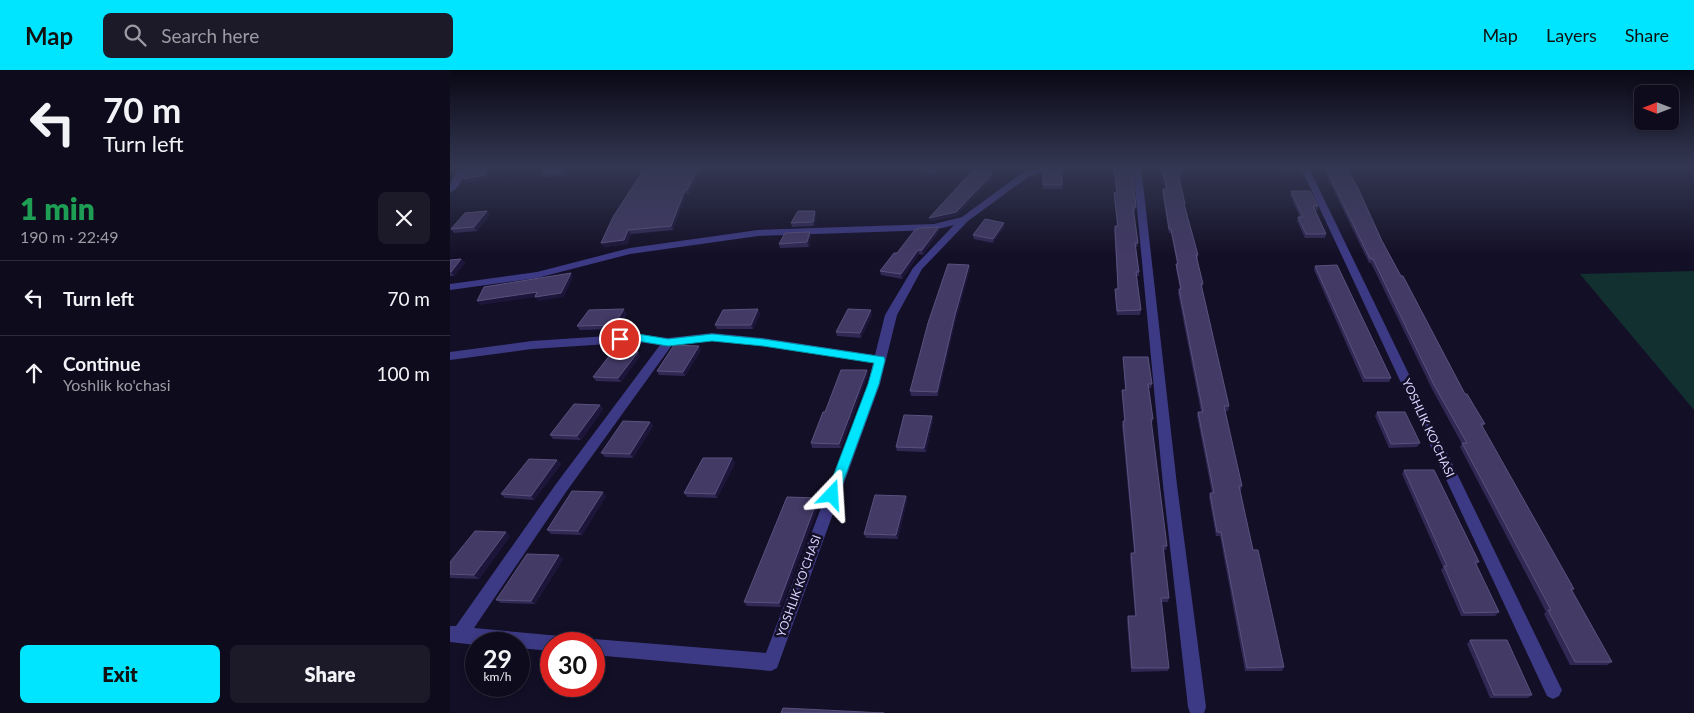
<!DOCTYPE html>
<html lang="en">
<head>
<meta charset="utf-8">
<style>
	body { margin:0; font-family:Lato,sans-serif; background:#1c1929; color:#f1f3f6; height:100vh; display:flex; flex-direction:column; font-size:19px; white-space:nowrap }
	* { box-sizing:border-box; margin:0 }
	p { font-size:16px; color:#9b9ba3 }
	.icon { flex:none; width:28px; height:28px; fill:none; stroke:currentColor; stroke-width:2; stroke-linecap:round; stroke-linejoin:round }
	.map { position:relative; flex:1; overflow:hidden }
	.panel { display:flex; flex-direction:column; background:#0e0b1c; width:450px }
	.panel>* { flex:none }
	.top-card { background:#0e0b1c; color:#f1f3f6; overflow:hidden }
	.needle { width:32px; rotate:270deg }
	.tools { position:absolute; left:1184px; top:15px; display:grid; gap:10px }
	.tools a { display:grid; place-items:center; width:45px; height:45px; border-radius:8px; background:#0e0b1c; box-shadow:0 2px 8px #0003,0 0 0 1px #2e2b3b; font-size:25px }
	.speed { position:absolute; left:15px; top:562px; display:flex; gap:10px; font-size:25px; font-weight:700; text-align:center }
	.speed>* { display:grid; place-content:center; width:65px; height:65px; border-radius:50%; background:#0e0b1c; box-shadow:0 2px 8px #0003,0 0 0 1px #2e2b3b; line-height:1 }
	.speed small { font-size:12px; font-weight:400 }
	.speed .limit { border:8px solid #d22; background:#fff; color:#111 }
	.pin { position:absolute; display:grid; place-items:center; width:42px; height:42px; color:#fff; margin:-21px; border:2px solid #fff; border-radius:50%; box-shadow:0 1px 5px #0007 }
	.me { position:absolute; width:55px; margin:-28px; rotate:20deg; stroke-linejoin:round; filter:drop-shadow(0 0 4px #0008) }
	.turn { display:flex; align-items:center; gap:18px; height:105px; padding:0 20px; font-size:22px }
	.turn .icon { width:65px; height:65px; stroke-width:2.5 }
	.turn b { display:block; font-size:35px; line-height:42px }
	.round { display:grid; place-items:center; flex:none; width:52px; height:52px; border-radius:8px; background:#1c1929 }
	.headline { display:flex; align-items:center; justify-content:space-between; height:85px; padding:0 20px }
	h1 { font-size:30px; font-weight:800; line-height:38px; color:#1e9e55 }
	.button { display:flex; gap:10px; margin-top:auto; padding:10px 20px }
	.button a { flex:1; height:58px; border-radius:8px; background:#00e5ff; color:#111; font-size:20px; font-weight:800; line-height:58px; text-align:center }
	.button a+a { background:#1c1929; color:#f1f3f6 }
	ul { padding:0; list-style:none }
	li { display:flex; align-items:center; gap:15px; height:75px; padding:0 20px; border-top:1px solid #2e2b3b }
	li div { flex:1 }
	li b { display:block; font-size:19px }
	li em { font-style:normal }
	header { display:flex; align-items:center; gap:30px; box-sizing:border-box; height:70px; padding:0 25px; background:#00e5ff; color:#111 }
	header strong { font-size:24px }
	nav { display:flex; gap:28px; margin-inline-start:auto; font-size:18px }
	.search { width:350px; height:45px; background:#1c1929; display:flex; align-items:center; gap:12px; box-sizing:border-box; padding:0 18px; border-radius:8px; color:#9b9ba3; font-size:19px }
	main { display:flex; flex:1; min-height:0 }
	.map>svg:first-child { display:block }
	.green { fill:#12302f }
	.lines { fill:none; stroke-linecap:round; stroke-linejoin:round }
	.minor { fill:#3d3a85; fill-rule:evenodd }
	.wall { fill:#312854 }
	.shaded-wall { fill:#1d163a }
	.building { fill:#433a66; stroke:#5a527e }
	.route { fill:#00e5ff; stroke:#0095a6 }
	.labels { text-anchor:middle; stroke-width:5; stroke-linejoin:round; paint-order:stroke }
	.street-label { font-size:12px; fill:#d9d4ff; stroke:#130f26 }
</style>
</head>
<body>
<header>
<strong>Map</strong>
<div class="search"><svg class="icon" aria-label="search" viewBox="0 0 24 24"><circle cx="10" cy="10" r="6"/><path d="M15 15l6 6"/></svg>Search here</div>
<nav><a>Map</a><a>Layers</a><a>Share</a></nav>
</header>
<main>
<section class="panel">
<div class="top-card">
<div class="turn"><svg class="icon" aria-label="left" viewBox="0 0 24 24"><path d="M17 20v-9H6M10 6l-5 5 5 5"/></svg><div><b>70 m</b>Turn left</div></div>
</div>
<div class="headline"><div><h1>1 min</h1><p>190 m · 22:49</p></div><a class="round"><svg class="icon" aria-label="close" viewBox="0 0 24 24"><path d="M6 6l12 12M18 6L6 18"/></svg></a></div>
<ul>
<li><svg class="icon" aria-label="left" viewBox="0 0 24 24"><path d="M17 20v-9H6M10 6l-5 5 5 5"/></svg><div><b>Turn left</b></div><em>70 m</em></li>
<li><svg class="icon" aria-label="ahead" viewBox="0 0 24 24"><path d="M12 20V5M6 11l6-6 6 6"/></svg><div><b>Continue</b><p>Yoshlik ko'chasi</p></div><em>100 m</em></li>
</ul>
<div class="button"><a>Exit</a><a>Share</a></div>
</section>
<div class="map">
<svg width="1244" height="643" viewBox="0 0 1244 643">
	<rect width="100%" height="100%" fill="#130f26"/>
	<path class="green" d="M 1244,201 L 1244,340 L 1130,204 Z"/>
	<g class="lines">
		<path class="minor" d="M 10,96 L 18,96 C 14,106 10,118 0,123 L 0,114 Z
			M 597,96 L 610,96 L 578,107 L 518,151 L 472,199 L 447,245 L 430,314 L 327,598 L 321,601 L 144,585 L 144,574 L 137,574 L 138,571 L 144,569 L 316,583 L 418,314 L 423,293 L 313,276 L 262,271 L 222,275 L 116,422 L 24,558 L 110,566 L 116,568 L 118,574 L 101,574 L 101,581 L 69,578 L 69,574 L 26,575 L 0,572 L 0,556 L 6,556 L 106,414 L 210,275 L 188,272 L 82,279 L 0,290 L 0,282 L 82,271 L 188,264 L 218,268 L 262,263 L 313,268 L 425,285 L 435,245 L 463,198 L 504,155 L 484,160 L 308,166 L 180,184 L 87,208 L 0,220 L 0,214 L 87,202 L 180,178 L 308,160 L 484,154 L 512,147 L 572,103 Z
			M 683,96 L 691,96 L 727,415 L 756,637 L 754,643 L 740,643 L 738,637 L 713,415 Z
			M 850,96 L 858,96 L 1109,614 L 1112,620 L 1109,626 L 1103,629 L 1097,626 Z"/>
	</g>
	<path class="wall" d="M 99,96 L 122,96 L 114,106 L 94,107 L 92,103 Z
		M 196,96 L 254,96 L 251,99 L 239,124 L 236,124 L 223,160 L 181,164 L 177,174 L 154,177 L 151,173 Z
		M 492,96 L 486,104 L 469,103 L 468,99 Z
		M 664,96 L 686,137 L 685,141 L 683,141 L 688,173 L 687,177 L 686,177 L 689,202 L 689,206 L 686,206 L 691,240 L 690,245 L 667,245 L 665,223 L 665,219 L 668,219 L 664,160 L 665,156 L 667,156 L 664,126 L 664,123 L 666,122 Z
		M 710,96 L 731,96 L 732,103 L 732,107 L 729,107 L 735,134 L 735,138 L 748,185 L 748,189 L 747,189 L 753,214 L 752,218 L 779,336 L 778,341 L 775,341 L 792,416 L 791,420 L 790,420 L 803,480 L 834,597 L 832,601 L 795,601 L 770,466 L 766,466 L 759,427 L 760,423 L 762,423 L 747,346 L 748,342 L 751,342 L 728,223 L 729,219 L 730,219 L 726,198 L 726,194 L 727,194 L 721,163 L 719,163 L 712,123 L 713,119 L 716,119 Z
		M 824,96 L 845,96 L 846,97 L 845,101 L 827,101 Z
		M 872,96 L 895,96 L 932,171 L 1015,324 L 1035,354 L 1032,357 L 1124,519 L 1122,521 L 1162,592 L 1157,595 L 1120,595 L 1094,544 L 1096,542 L 1010,377 L 1012,374 L 982,319 L 921,193 L 919,193 Z
		M 593,101 L 612,101 L 612,119 L 593,119 Z
		M 841,121 L 868,136 L 867,140 L 865,140 L 876,164 L 875,168 L 855,168 L 847,151 L 848,147 L 850,147 L 840,125 Z
		M 37,141 L 40,145 L 27,161 L 4,163 L 1,159 Z
		M 367,145 L 364,156 L 342,157 L 341,153 Z
		M 554,153 L 554,157 L 543,173 L 524,169 L 523,165 Z
		M 489,157 L 489,161 L 473,185 L 469,184 L 452,209 L 431,205 L 430,201 L 447,183 Z
		M 360,162 L 361,166 L 359,177 L 330,178 L 329,174 Z
		M 11,189 L 15,193 L 4,206 L 0,206 L 0,190 Z
		M 519,195 L 520,199 L 506,249 L 488,326 L 461,326 L 460,321 Z
		M 865,196 L 941,308 L 939,312 L 913,312 L 864,200 Z
		M 308,239 L 310,244 L 303,259 L 267,259 L 265,255 Z
		M 177,244 L 166,259 L 130,260 L 127,256 Z
		M 422,245 L 411,268 L 387,266 L 386,262 Z
		M 251,280 L 235,306 L 209,305 L 207,301 Z
		M 190,286 L 171,312 L 146,311 L 143,307 Z
		M 673,287 L 702,314 L 701,318 L 699,318 L 703,349 L 702,353 L 701,353 L 717,476 L 716,480 L 714,480 L 719,528 L 718,532 L 712,532 L 719,598 L 718,601 L 681,602 L 677,550 L 678,546 L 685,546 L 680,487 L 681,483 L 684,483 L 672,355 L 673,351 L 674,351 L 672,324 L 672,320 L 675,320 Z
		M 417,300 L 418,304 L 391,378 L 362,378 L 361,373 L 375,342 Z
		M 150,335 L 153,339 L 131,370 L 103,369 L 100,365 Z
		M 927,342 L 970,373 L 967,377 L 939,378 L 925,346 Z
		M 482,346 L 483,350 L 476,382 L 447,381 L 446,377 Z
		M 200,352 L 203,356 L 183,388 L 155,387 L 151,383 Z
		M 282,388 L 285,393 L 267,428 L 237,427 L 234,423 Z
		M 107,390 L 111,394 L 84,430 L 55,428 L 51,424 Z
		M 954,400 L 1029,492 L 1026,495 L 1049,542 L 1045,546 L 1011,546 L 991,500 L 993,497 L 952,404 Z
		M 156,426 L 132,465 L 101,464 L 97,460 Z
		M 456,426 L 457,430 L 448,469 L 416,468 L 414,464 Z
		M 368,428 L 370,432 L 331,537 L 297,536 L 294,532 Z
		M 60,466 L 29,509 L 0,508 L 0,492 Z
		M 113,489 L 85,534 L 51,533 L 46,530 Z
		M 1020,570 L 1082,625 L 1078,628 L 1040,628 L 1017,574 Z"/>
	<path class="shaded-wall" d="M 39,96 L 43,96 L 38,109 L 16,113 L 13,109 Z
		M 117,96 L 122,96 L 114,106 L 112,102 Z
		M 249,96 L 254,96 L 251,99 L 239,124 L 237,120 Z
		M 489,96 L 492,96 L 486,104 L 486,100 Z
		M 543,103 L 544,107 L 507,146 L 480,152 L 479,148 Z
		M 235,120 L 236,124 L 223,160 L 221,156 Z
		M 37,141 L 40,145 L 27,161 L 24,157 Z
		M 365,141 L 367,145 L 364,156 L 363,152 Z
		M 554,153 L 554,157 L 543,173 L 543,169 Z
		M 489,157 L 489,161 L 473,185 L 472,180 Z
		M 178,160 L 181,164 L 177,174 L 154,177 L 151,173 Z
		M 360,162 L 361,166 L 359,177 L 357,172 Z
		M 468,180 L 469,184 L 452,209 L 451,204 Z
		M 11,189 L 15,193 L 4,206 L 1,202 Z
		M 519,195 L 520,199 L 506,249 L 488,326 L 487,322 L 505,245 Z
		M 121,203 L 123,207 L 114,227 L 88,231 L 85,227 L 30,235 L 27,231 Z
		M 174,239 L 177,244 L 166,259 L 164,255 Z
		M 308,239 L 310,244 L 303,259 L 301,255 Z
		M 421,240 L 422,245 L 411,268 L 410,263 Z
		M 249,276 L 251,280 L 235,306 L 233,302 Z
		M 188,282 L 190,286 L 171,312 L 168,308 Z
		M 417,300 L 418,304 L 391,378 L 389,374 Z
		M 150,335 L 153,339 L 131,370 L 127,366 Z
		M 482,346 L 483,350 L 476,382 L 474,378 Z
		M 200,352 L 203,356 L 183,388 L 180,384 Z
		M 282,388 L 285,393 L 267,428 L 265,424 Z
		M 107,390 L 111,394 L 84,430 L 81,426 Z
		M 153,422 L 156,426 L 132,465 L 128,461 Z
		M 456,426 L 457,430 L 448,469 L 446,465 Z
		M 368,428 L 370,432 L 331,537 L 329,533 Z
		M 56,462 L 60,466 L 29,509 L 24,505 Z
		M 109,485 L 113,489 L 85,534 L 81,531 Z"/>
	<path class="building" d="M 19,96 L 39,96 L 35,105 L 13,109 Z
		M 99,96 L 117,96 L 112,102 L 92,103 Z
		M 196,96 L 249,96 L 237,120 L 235,120 L 221,156 L 178,160 L 174,170 L 151,173 L 163,147 Z
		M 470,96 L 489,96 L 486,100 L 468,99 Z
		M 664,96 L 682,96 L 686,137 L 683,137 L 688,173 L 685,173 L 689,202 L 686,202 L 691,240 L 667,241 L 665,219 L 668,219 L 665,156 L 668,156 L 664,123 L 667,122 Z
		M 711,96 L 731,96 L 732,103 L 728,103 L 735,134 L 734,134 L 748,185 L 746,185 L 753,214 L 751,214 L 779,336 L 774,336 L 792,416 L 789,416 L 803,480 L 808,480 L 834,597 L 797,598 L 771,462 L 767,462 L 760,423 L 764,423 L 748,342 L 753,342 L 729,219 L 731,219 L 726,194 L 728,194 L 721,159 L 719,159 L 713,119 L 717,119 Z
		M 827,96 L 845,96 L 846,97 L 828,97 Z
		M 875,96 L 895,96 L 907,116 L 932,171 L 951,206 L 953,206 L 1015,324 L 1017,324 L 1035,354 L 1031,354 L 1124,519 L 1121,519 L 1162,592 L 1125,592 L 1098,540 L 1101,540 L 1012,373 L 1017,373 L 984,315 L 923,189 L 920,189 Z
		M 524,99 L 543,103 L 506,142 L 479,148 Z
		M 593,101 L 612,101 L 612,115 L 593,115 Z
		M 841,121 L 860,121 L 868,136 L 863,136 L 876,164 L 856,164 L 848,147 L 853,147 Z
		M 37,141 L 24,157 L 1,159 L 15,143 Z
		M 348,141 L 365,141 L 363,152 L 341,153 Z
		M 535,149 L 554,153 L 543,169 L 523,165 Z
		M 489,157 L 472,180 L 468,180 L 451,204 L 430,201 L 444,183 L 447,183 L 464,161 L 469,158 Z
		M 360,162 L 357,172 L 329,174 L 335,163 Z
		M 11,189 L 1,202 L 0,202 L 0,190 Z
		M 498,194 L 519,195 L 505,245 L 487,322 L 460,321 L 478,253 Z
		M 887,195 L 941,308 L 915,308 L 865,196 Z
		M 121,203 L 111,223 L 85,227 L 87,222 L 27,231 L 34,217 Z
		M 174,239 L 164,255 L 127,256 L 139,240 Z
		M 308,239 L 301,255 L 265,255 L 273,240 Z
		M 398,239 L 421,240 L 410,263 L 386,262 Z
		M 224,275 L 249,276 L 233,302 L 207,301 Z
		M 163,281 L 188,282 L 168,308 L 143,307 Z
		M 673,287 L 698,287 L 702,314 L 698,314 L 703,349 L 701,349 L 717,476 L 713,476 L 719,528 L 711,528 L 719,598 L 682,598 L 678,546 L 686,546 L 681,483 L 685,483 L 673,351 L 675,351 L 672,320 L 676,320 Z
		M 391,300 L 417,300 L 389,374 L 361,373 L 373,342 L 375,342 Z
		M 124,334 L 150,335 L 127,366 L 100,365 Z
		M 927,342 L 955,342 L 970,373 L 941,374 Z
		M 454,345 L 482,346 L 474,378 L 446,377 Z
		M 173,351 L 200,352 L 180,384 L 151,383 Z
		M 253,388 L 282,388 L 265,424 L 234,423 Z
		M 79,389 L 107,390 L 81,426 L 51,424 Z
		M 954,400 L 984,400 L 1029,492 L 1025,492 L 1049,542 L 1014,543 L 994,496 L 997,496 Z
		M 122,421 L 153,422 L 128,461 L 97,460 Z
		M 425,425 L 456,426 L 446,465 L 414,464 Z
		M 337,427 L 368,428 L 329,533 L 294,532 Z
		M 25,461 L 56,462 L 24,505 L 0,504 L 0,492 Z
		M 77,484 L 109,485 L 81,531 L 46,530 Z
		M 1020,570 L 1057,570 L 1082,625 L 1044,625 Z
		M 333,638 L 434,643 L 331,643 Z"/>
	<linearGradient id="sky" x2="0" y2="1"><stop stop-color="#0a0815"/><stop offset="0.52" stop-color="#333752"/><stop offset="1" stop-color="#333752" stop-opacity="0"/></linearGradient>
	<rect width="1244" height="186" fill="url(#sky)"/>
	<path class="route" d="M 188,264 L 218,269 L 262,264 L 313,269 L 434,287 L 435,290 L 429,314 L 387,429 L 382,430 L 378,429 L 376,425 L 418,314 L 424,293 L 313,276 L 262,271 L 218,276 L 188,271 L 170,273 L 165,269 L 170,265 Z"/>
	<g class="labels">
		<g class="street-label">
			<text transform="translate(978 358) rotate(65)" y="4">YOSHLIK KO'CHASI</text>
			<text transform="translate(349 516) rotate(-70)" y="4">YOSHLIK KO'CHASI</text>
		</g>
	</g>
</svg>
<div class="tools">
<a><svg class="needle" viewBox="-14 -14 28 28"><path d="M0-13l5 13h-10z" fill="#e53935"/><path d="M0 13l5-13h-10z" fill="#9b9ba3"/></svg></a>
</div>
<div class="speed"><div>29<small>km/h</small></div><div class="limit">30</div></div>
<div class="pin" style="left:170px;top:269px;background:#d93025"><svg class="icon" aria-label="arrive" viewBox="0 0 24 24"><path d="M6 21V4h12l-3 4 3 4H6"/></svg></div>
<svg class="me" style="left:382px;top:425px" viewBox="-20 -20 40 40"><path d="M0-17L14 15 0 8-14 15z" fill="#00e5ff" stroke="#fff" stroke-width="4"/></svg>
</div>
</main>
</body>
</html>
